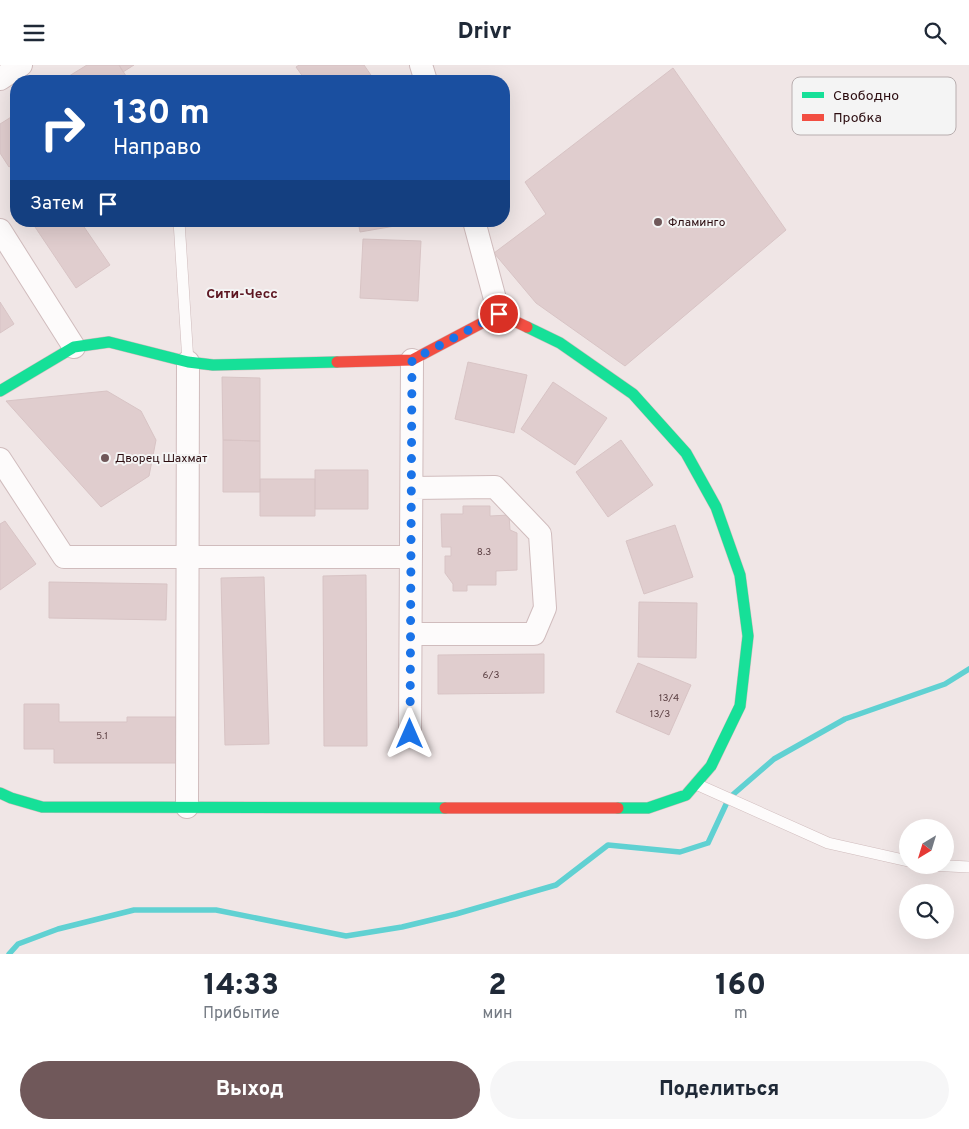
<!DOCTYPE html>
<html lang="ru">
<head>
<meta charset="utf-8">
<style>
	body { margin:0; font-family:Overpass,sans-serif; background:#f6f6f7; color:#1f2937; height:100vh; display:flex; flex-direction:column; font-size:19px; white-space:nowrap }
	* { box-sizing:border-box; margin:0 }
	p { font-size:16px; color:#747a83 }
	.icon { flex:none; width:28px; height:28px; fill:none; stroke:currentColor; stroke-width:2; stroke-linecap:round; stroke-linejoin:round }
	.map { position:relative; height:889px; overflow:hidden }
	.drawer { display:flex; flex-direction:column; background:#fff; flex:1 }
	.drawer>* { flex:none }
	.banner { position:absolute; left:10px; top:10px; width:500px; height:152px; border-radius:20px; box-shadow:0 5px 20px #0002; background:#1a4fa0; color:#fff; overflow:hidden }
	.needle { width:32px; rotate:218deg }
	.buttons { position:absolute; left:899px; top:754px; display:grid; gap:10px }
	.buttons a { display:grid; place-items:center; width:55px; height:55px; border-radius:50%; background:#fff; box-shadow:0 5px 20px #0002; font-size:25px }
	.pin { position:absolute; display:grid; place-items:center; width:42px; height:42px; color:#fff; margin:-21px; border:2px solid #fff; border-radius:50%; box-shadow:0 1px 5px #0007 }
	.me { position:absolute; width:55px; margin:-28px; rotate:0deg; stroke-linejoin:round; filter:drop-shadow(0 0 4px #0008) }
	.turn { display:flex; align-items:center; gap:18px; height:105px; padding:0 20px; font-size:22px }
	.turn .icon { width:65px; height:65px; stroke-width:2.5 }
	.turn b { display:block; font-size:35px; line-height:42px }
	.then { display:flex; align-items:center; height:48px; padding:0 20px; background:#0003; gap:10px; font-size:19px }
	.eta { display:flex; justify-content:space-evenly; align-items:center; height:85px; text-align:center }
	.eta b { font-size:30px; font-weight:800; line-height:35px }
	.action { display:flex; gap:10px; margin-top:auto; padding:10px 20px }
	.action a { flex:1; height:58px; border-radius:30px; background:#70585a; color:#fff; font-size:20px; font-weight:800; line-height:58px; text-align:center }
	.action a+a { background:#f6f6f7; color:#1f2937 }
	header { display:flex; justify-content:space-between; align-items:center; height:65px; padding:0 20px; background:#fff; font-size:22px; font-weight:800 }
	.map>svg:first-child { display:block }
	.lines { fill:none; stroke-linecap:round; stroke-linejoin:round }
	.stream { stroke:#60d1d2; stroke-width:5.5 }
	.building { fill:#e0cdce; stroke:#d8c4c5 }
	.lane-casing { stroke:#d0bcbd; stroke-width:12 }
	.street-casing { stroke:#d0bcbd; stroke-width:24 }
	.fast-casing { stroke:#d0bcbd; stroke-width:12 }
	.jam-casing { stroke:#d0bcbd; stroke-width:12 }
	.lane { stroke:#fdfbfb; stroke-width:11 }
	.street { stroke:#fdfbfb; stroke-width:22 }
	.fast { stroke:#16e098; stroke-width:11 }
	.jam { stroke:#f24e42; stroke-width:11 }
	.route { stroke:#1a73e8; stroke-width:9; stroke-dasharray:0 16.2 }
	.poi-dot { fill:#70585a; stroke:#f4f4f4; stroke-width:2 }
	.labels { text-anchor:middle; stroke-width:4; stroke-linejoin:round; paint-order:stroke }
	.number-label { font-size:10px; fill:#5b3f42 }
	.poi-label { font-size:12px; fill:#2b0c0f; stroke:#f4f4f4; text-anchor:start }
	.neighbourhood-label { font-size:14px; font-weight:bold; fill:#5d1722; stroke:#f4f4f4 }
	.key { fill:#f4f4f4; stroke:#b8aeaf; stroke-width:1 }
	.key-label { font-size:14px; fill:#2b0c0f }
</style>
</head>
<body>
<header><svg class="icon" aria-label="menu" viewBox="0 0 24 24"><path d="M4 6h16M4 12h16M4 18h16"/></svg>Drivr<svg class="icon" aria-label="search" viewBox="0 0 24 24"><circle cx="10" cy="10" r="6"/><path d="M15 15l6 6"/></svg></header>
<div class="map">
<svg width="969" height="889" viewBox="0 0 969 889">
	<rect width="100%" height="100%" fill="#f0e6e6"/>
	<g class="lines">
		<path class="stream" d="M 9,889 L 18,879 L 58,864 L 134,845 L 216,845 L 346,871 L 402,862 L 456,849 L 556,820 L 608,780 L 680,787 L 708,778 L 729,733 L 774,694 L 845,654 L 945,619 L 969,604"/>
	</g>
	<path class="building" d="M 87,0 L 119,0 L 128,14 L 124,16 L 61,16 Z
		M 119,0 L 134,0 L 123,7 Z
		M 299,0 L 364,0 L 375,16 L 306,16 L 296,2 Z
		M 673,3 L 786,165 L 625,301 L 536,238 L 494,188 L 546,149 L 525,117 Z
		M 16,49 L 16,97 L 9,102 L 0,88 L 0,59 Z
		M 31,156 L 80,156 L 110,200 L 76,223 Z
		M 358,156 L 418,156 L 418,157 L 360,167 Z
		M 363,174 L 421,176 L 418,236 L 360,233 Z
		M 0,237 L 14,259 L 0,268 Z
		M 468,297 L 527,310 L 514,368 L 455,354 Z
		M 222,312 L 260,313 L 260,376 L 223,375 Z
		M 553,317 L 607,353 L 575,400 L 521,364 Z
		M 107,326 L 141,346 L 156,375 L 149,411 L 101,442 L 6,336 Z
		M 223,375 L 260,376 L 260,427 L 223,427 Z
		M 621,375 L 653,420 L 608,452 L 576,407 Z
		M 315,405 L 368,405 L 368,444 L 315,444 Z
		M 260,414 L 315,414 L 315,451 L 260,451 Z
		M 463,441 L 490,441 L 490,451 L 509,450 L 510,465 L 517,468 L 517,505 L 496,506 L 496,520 L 467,520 L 467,526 L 453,526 L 453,519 L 445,508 L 445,491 L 451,491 L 451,482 L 442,482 L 441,449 L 463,449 Z
		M 5,456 L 36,499 L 0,525 L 0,459 Z
		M 675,460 L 693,512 L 644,529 L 626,476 Z
		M 366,510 L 367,681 L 324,681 L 323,511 Z
		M 264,512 L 269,679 L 225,680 L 221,513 Z
		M 49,517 L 167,519 L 166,555 L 49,553 Z
		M 639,537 L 697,538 L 696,593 L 638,592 Z
		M 544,589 L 544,628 L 438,629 L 438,590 Z
		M 638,598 L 691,620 L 669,670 L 616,647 Z
		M 24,639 L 59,639 L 59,657 L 127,657 L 127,652 L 179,652 L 179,698 L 54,698 L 54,684 L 24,684 Z"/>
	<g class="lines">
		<defs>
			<path id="lane" d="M 179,156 L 188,297
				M 696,719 L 828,778 L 908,796
				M 929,800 L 969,802"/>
			<path id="street" d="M 421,0 L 426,16
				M 0,14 L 21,0
				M 474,156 L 499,249
				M 0,165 L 74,282
				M 0,394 L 64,492 L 411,492
				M 411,569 L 534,569 L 545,543 L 540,469 L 495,422 L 412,423
				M 410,669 L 412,295
				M 187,742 L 188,297"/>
			<path id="fast" d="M 527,262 L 560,278 L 633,329 L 686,388 L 716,442 L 740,510 L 748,571 L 740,641 L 711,701 L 686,730 L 648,743 L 618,743
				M 0,326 L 74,282 L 109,277 L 188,297 L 213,300 L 337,297
				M 0,728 L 11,733 L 42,742 L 445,743"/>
			<path id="jam" d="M 337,297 L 412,295 L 499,249 L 527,262
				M 445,743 L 618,743"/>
		</defs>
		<use href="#lane" class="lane-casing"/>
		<use href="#street" class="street-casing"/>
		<use href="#fast" class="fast-casing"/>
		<use href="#jam" class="jam-casing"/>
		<use href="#lane" class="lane"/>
		<use href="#street" class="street"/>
		<use href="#fast" class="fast"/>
		<use href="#jam" class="jam"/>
	</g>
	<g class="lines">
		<path class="route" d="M 410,669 L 412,295 L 499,249"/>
	</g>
	<g class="poi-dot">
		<circle cx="658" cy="157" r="5"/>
		<circle cx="105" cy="393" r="5"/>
	</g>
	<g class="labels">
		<g class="number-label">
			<text x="484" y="490">8.3</text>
			<text x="491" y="613">6/3</text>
			<text x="669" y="636">13/4</text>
			<text x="660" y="652">13/3</text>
			<text x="102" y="674">5.1</text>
		</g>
		<g class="poi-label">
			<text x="668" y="161">Фламинго</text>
			<text x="115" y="397">Дворец Шахмат</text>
		</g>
		<g class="neighbourhood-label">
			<text x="242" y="233">Сити-Чесс</text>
		</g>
	</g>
	<rect x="792" y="12" width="164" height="58" rx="8" class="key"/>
	<rect x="802" y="27" width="22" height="6" fill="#16e098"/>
	<rect x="802" y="49" width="22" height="7" fill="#f24e42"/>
	<g class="key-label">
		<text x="833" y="35">Свободно</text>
		<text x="833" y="57">Пробка</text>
	</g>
</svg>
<div class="buttons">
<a><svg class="needle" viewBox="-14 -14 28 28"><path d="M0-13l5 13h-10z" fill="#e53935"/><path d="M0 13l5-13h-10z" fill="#747a83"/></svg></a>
<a><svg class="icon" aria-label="search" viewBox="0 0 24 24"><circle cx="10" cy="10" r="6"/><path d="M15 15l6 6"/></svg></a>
</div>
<div class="pin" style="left:499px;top:249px;background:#d93025"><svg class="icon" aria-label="arrive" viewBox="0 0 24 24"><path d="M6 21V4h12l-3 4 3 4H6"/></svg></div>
<svg class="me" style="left:410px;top:669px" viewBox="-20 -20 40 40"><path d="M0-17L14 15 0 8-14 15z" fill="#1a73e8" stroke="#fff" stroke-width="4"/></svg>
<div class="banner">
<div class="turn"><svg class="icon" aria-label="right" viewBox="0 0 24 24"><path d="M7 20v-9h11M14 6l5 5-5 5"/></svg><div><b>130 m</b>Направо</div></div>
<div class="then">Затем<svg class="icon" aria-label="arrive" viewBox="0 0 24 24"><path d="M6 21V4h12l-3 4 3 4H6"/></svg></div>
</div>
</div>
<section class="drawer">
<div class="eta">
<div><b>14:33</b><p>Прибытие</p></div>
<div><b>2</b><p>мин</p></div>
<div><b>160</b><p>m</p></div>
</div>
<div class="action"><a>Выход</a><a>Поделиться</a></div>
</section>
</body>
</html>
